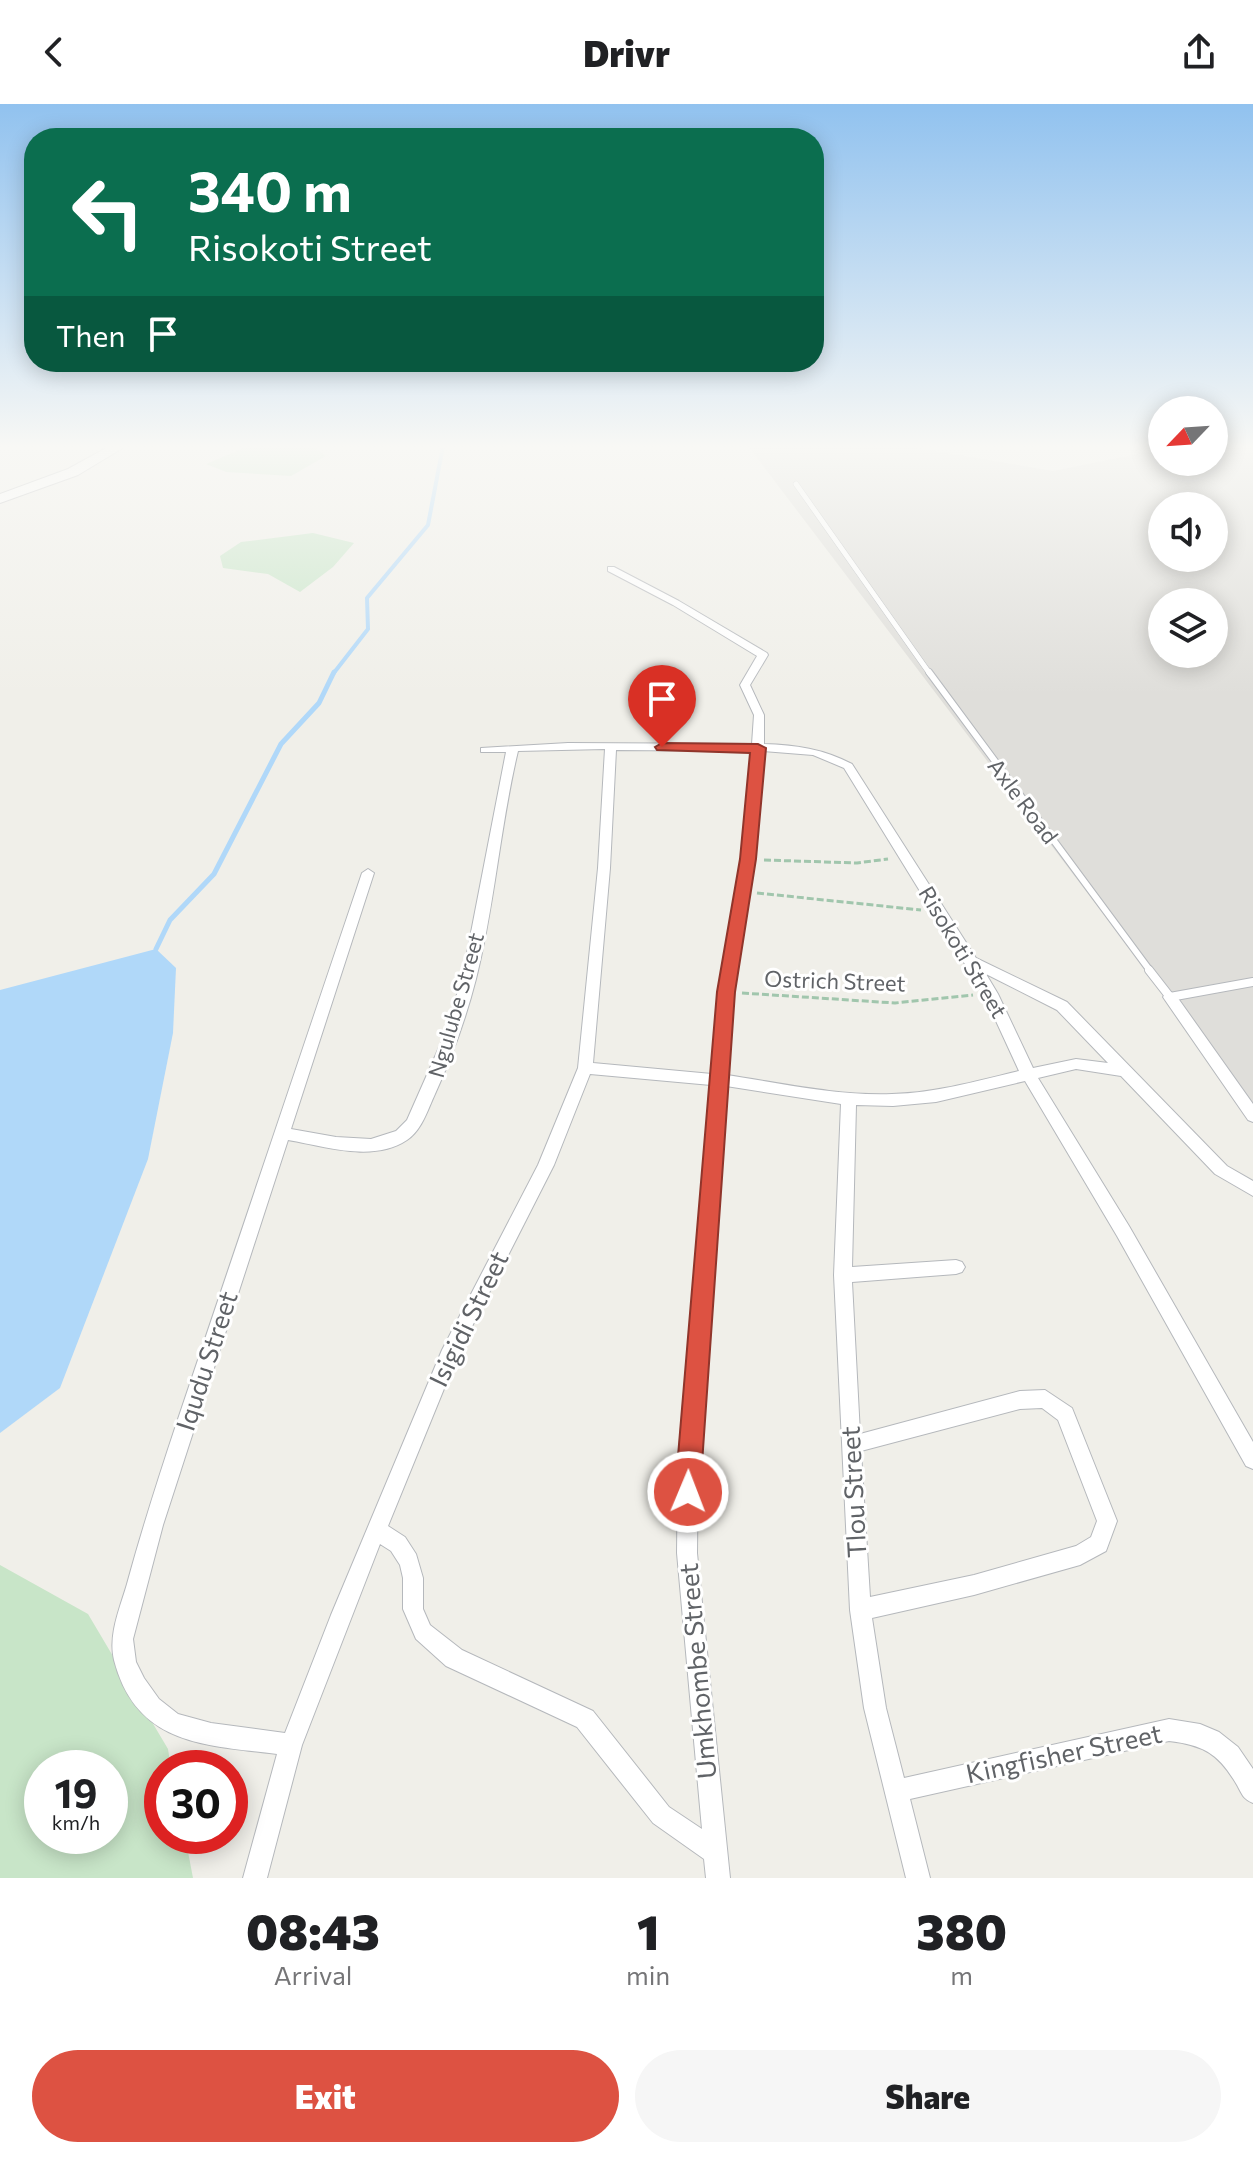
<!DOCTYPE html>
<html lang="en">
<head>
<meta charset="utf-8">
<style>
	body { margin:0; font-family:Commissioner,sans-serif; background:#f6f6f6; color:#202124; height:100vh; display:flex; flex-direction:column; font-size:30px; white-space:nowrap }
	* { box-sizing:border-box; margin:0 }
	p { font-size:26px; color:#757577 }
	.icon { flex:none; width:44px; height:44px; fill:none; stroke:currentColor; stroke-width:2; stroke-linecap:round; stroke-linejoin:round }
	.map { position:relative; height:1774px; overflow:hidden }
	.side { display:flex; flex-direction:column; background:#fff; flex:1 }
	.side>* { flex:none }
	.hud { position:absolute; left:24px; top:24px; width:800px; height:244px; border-radius:32px; box-shadow:0 4px 20px #0003; background:#0b6e4f; color:#fff; overflow:hidden }
	.needle { width:52px; rotate:245deg }
	.fabs { position:absolute; left:1148px; top:292px; display:grid; gap:16px }
	.fabs a { display:grid; place-items:center; width:80px; height:80px; border-radius:50%; background:#fff; box-shadow:0 4px 20px #0003; font-size:40px }
	.speed { position:absolute; left:24px; top:1646px; display:flex; gap:16px; font-size:40px; font-weight:700; text-align:center }
	.speed>* { display:grid; place-content:center; width:104px; height:104px; border-radius:50%; background:#fff; box-shadow:0 4px 20px #0003; line-height:1 }
	.speed small { font-size:20px; font-weight:400 }
	.speed .limit { border:12px solid #d22; background:#fff; color:#111 }
	.pin { position:absolute; display:grid; place-items:center; width:68px; height:68px; color:#fff; margin:-82px -34px; border-radius:50% 50% 50% 0; rotate:-45deg; box-shadow:0 0 8px #0007 }
	.pin .icon { rotate:45deg }
	.me { position:absolute; width:88px; margin:-44px; rotate:1deg; stroke-linejoin:round; filter:drop-shadow(0 0 6px #0008) }
	.turn { display:flex; align-items:center; gap:28px; height:168px; padding:0 32px; font-size:36px }
	.turn .icon { width:104px; height:104px; stroke-width:2.5 }
	.turn b { display:block; font-size:56px; line-height:68px }
	.then { display:flex; align-items:center; height:76px; padding:0 32px; background:#0003; gap:16px; font-size:30px }
	.eta { display:flex; justify-content:space-evenly; align-items:center; height:136px; text-align:center }
	.eta b { font-size:48px; font-weight:800; line-height:56px }
	.action { display:flex; gap:16px; margin-top:auto; padding:16px 32px }
	.action a { flex:1; height:92px; border-radius:48px; background:#dd5242; color:#fff; font-size:32px; font-weight:800; line-height:92px; text-align:center }
	.action a+a { background:#f6f6f6; color:#202124 }
	header { display:flex; justify-content:space-between; align-items:center; height:104px; padding:0 32px; background:#fff; font-size:36px; font-weight:800 }
	.map>svg:first-child { display:block }
	.industrial { fill:#dfdeda; fill-rule:evenodd }
	.green { fill:#c8e5c8; fill-rule:evenodd }
	.water { fill:#b0d8f9 }
	.lines { fill:none; stroke-linecap:round; stroke-linejoin:round }
	.stream-far1 { stroke:#b0d8f9; stroke-width:4 }
	.stream { stroke:#b0d8f9; stroke-width:5 }
	.lane-far2-casing { stroke:#b5b8bc; stroke-width:6 }
	.lane-far1-casing { stroke:#b5b8bc; stroke-width:8 }
	.lane-casing { stroke:#b5b8bc; stroke-width:10 }
	.street-casing { stroke:#b5b8bc; stroke-width:2 }
	.secondary-casing { stroke:#b5b7bb; stroke-width:2 }
	.path { stroke:#a1c6ad; stroke-width:3; stroke-dasharray:7 3; stroke-linecap:butt }
	.lane-far2 { stroke:#fff; stroke-width:5 }
	.lane-far1 { stroke:#fff; stroke-width:6 }
	.lane { stroke:#fff; stroke-width:8 }
	.street { fill:#fff; fill-rule:evenodd }
	.secondary { fill:#fff; fill-rule:evenodd }
	.route { fill:#dd5242; stroke:#90352b; stroke-width:2 }
	.labels { text-anchor:middle; stroke-width:6; stroke-linejoin:round; paint-order:stroke }
	.street-label { font-size:22px; fill:#606367; stroke:#fff }
	.near-street-label { font-size:26px; fill:#606367; stroke:#fff }
</style>
</head>
<body>
<header><svg class="icon" aria-label="back" viewBox="0 0 24 24"><path d="M15 5l-7 7 7 7"/></svg>Drivr<svg class="icon" aria-label="share" viewBox="0 0 24 24"><path d="M12 15V3M7 8l5-5 5 5M5 13v7h14v-7"/></svg></header>
<div class="map">
<svg width="1253" height="1774" viewBox="0 0 1253 1774">
	<rect width="100%" height="100%" fill="#f0efe9"/>
	<path class="industrial" d="M 748,342 L 906,342 L 1053,367 L 1162,345 L 1162,358 L 1214,358 L 1214,342 L 1253,342 L 1253,1007 ZM 1162,402 L 1214,402 L 1214,454 L 1162,454 ZM 1162,498 L 1214,498 L 1214,550 L 1162,550 Z"/>
	<path class="green" d="M 313,342 L 326,352 L 291,372 L 226,368 L 206,360 L 244,344 Z
		M 313,429 L 354,439 L 333,463 L 300,488 L 268,470 L 223,464 L 220,452 L 241,438 Z
		M 0,1461 L 88,1510 L 168,1645 L 171,1664 L 162,1664 L 162,1732 L 185,1732 L 193,1774 L 0,1774 ZM 42,1664 L 110,1664 L 110,1732 L 42,1732 Z"/>
	<path class="water" d="M 156,845 L 176,864 L 173,929 L 148,1055 L 60,1284 L 0,1329 L 0,886 Z"/>
	<g class="lines">
		<path class="stream-far1" d="M 333,570 L 368,525 L 367,494 L 428,421 L 443,342"/>
		<path class="stream" d="M 156,845 L 170,816 L 214,770 L 281,640 L 319,599 L 334,568"/>
		<defs>
			<path id="lane-far2" d="M 796,380 L 930,570"/>
			<path id="lane-far1" d="M 929,568 L 1151,868"/>
			<path id="lane" d="M 1149,866 L 1170,893 L 1253,878"/>
			<path id="street" d="M 608,463 L 614,463 L 679,497 L 767,549 L 768,551 L 750,581 L 764,611 L 764,640 C 795,641 824,645 852,660 L 976,854 L 1067,898 L 1227,1062 L 1253,1077 L 1253,1092 L 1215,1070 L 1121,972 L 1076,965 L 1038,974 L 1129,1122 L 1253,1338 L 1253,1365 L 1246,1362 L 1117,1132 L 1025,977 L 936,998 L 893,1002 L 856,1001 L 852,1163 L 956,1156 L 962,1158 L 965,1163 L 962,1168 L 956,1170 L 852,1178 L 860,1330 L 1020,1287 L 1045,1286 L 1072,1304 L 1117,1417 L 1106,1447 L 1080,1461 L 974,1491 L 872,1514 L 886,1604 L 904,1674 L 1169,1615 L 1200,1620 L 1219,1628 L 1238,1643 L 1253,1665 L 1253,1699 C 1243,1695 1242,1690 1237,1681 C 1219,1650 1204,1641 1169,1637 L 910,1695 L 930,1774 L 906,1774 L 864,1604 L 850,1506 L 834,1171 L 841,1000 L 726,982 L 698,1357 L 697,1449 L 730,1774 L 706,1774 L 704,1755 L 653,1719 L 577,1623 L 446,1562 L 416,1535 L 403,1505 L 403,1474 L 400,1461 L 391,1447 L 380,1440 L 302,1641 L 267,1774 L 243,1774 L 277,1650 C 204,1641 136,1641 114,1556 C 108,1531 120,1504 127,1480 C 142,1425 159,1372 177,1318 C 239,1135 300,952 362,769 L 368,765 L 374,769 L 291,1025 L 336,1033 L 371,1035 L 396,1027 L 407,1016 L 441,939 L 462,875 L 506,648 L 481,648 L 481,644 L 568,639 L 752,640 L 754,611 L 740,581 L 757,552 L 673,501 L 608,467 ZM 605,645 L 598,764 L 578,964 L 538,1061 L 442,1246 L 331,1511 L 285,1629 L 211,1619 L 178,1610 L 159,1595 L 144,1574 L 136,1558 L 133,1535 L 163,1421 L 288,1036 C 324,1042 373,1059 407,1036 C 422,1026 428,1005 435,990 C 452,953 466,914 476,875 C 495,800 500,722 518,647 ZM 616,646 L 752,647 L 742,755 L 719,888 L 712,970 L 593,959 L 610,764 ZM 763,647 L 813,651 L 844,664 L 984,891 L 1019,967 C 977,977 935,989 892,990 C 837,992 781,979 727,971 L 733,888 L 754,755 ZM 986,870 L 1057,906 L 1108,959 L 1076,955 L 1033,964 L 998,890 ZM 590,970 L 711,981 L 678,1357 L 677,1449 L 702,1725 L 669,1703 L 593,1607 L 462,1546 L 430,1521 L 423,1505 L 423,1474 L 416,1450 L 405,1433 L 388,1422 L 459,1248 L 554,1061 ZM 1042,1304 L 1058,1316 L 1097,1417 L 1091,1433 L 1076,1442 L 974,1471 L 870,1493 L 861,1347 L 1020,1305 Z
				M 1170,888 L 1175,890 L 1253,1000 L 1253,1018 L 1248,1016 L 1165,896 L 1163,893 L 1165,890 Z"/>
			<path id="secondary" d="M 110,342 L 126,342 L 78,371 L 0,399 L 0,390 L 68,365 Z"/>
		</defs>
		<use href="#lane-far2" class="lane-far2-casing"/>
		<use href="#lane-far1" class="lane-far1-casing"/>
		<use href="#lane" class="lane-casing"/>
		<use href="#street" class="street-casing"/>
		<use href="#secondary" class="secondary-casing"/>
		<path class="path" d="M 764,756 L 857,759 L 888,755
			M 757,789 L 921,806
			M 742,889 L 895,899 L 973,891"/>
		<use href="#lane-far2" class="lane-far2"/>
		<use href="#lane-far1" class="lane-far1"/>
		<use href="#lane" class="lane"/>
		<use href="#street" class="street"/>
		<use href="#secondary" class="secondary"/>
	</g>
	<linearGradient id="sky" x2="0" y2="1"><stop stop-color="#91c2ef"/><stop offset="0.58" stop-color="#f8f8f5"/><stop offset="1" stop-color="#f8f8f5" stop-opacity="0"/></linearGradient>
	<rect width="1253" height="591" fill="url(#sky)"/>
	<path class="route" d="M 662,639 L 758,640 L 766,644 L 756,755 L 735,888 L 700,1388 L 697,1397 L 688,1400 L 679,1397 L 675,1388 L 717,888 L 740,755 L 750,649 L 657,646 L 655,643 Z"/>
	<g class="labels">
		<g class="street-label">
			<text transform="translate(1023 697) rotate(53)" y="8">Axle Road</text>
			<text transform="translate(963 848) rotate(59)" y="8">Risokoti Street</text>
			<text transform="translate(835 877) rotate(2)" y="8">Ostrich Street</text>
			<text transform="translate(456 901) rotate(-74)" y="8">Ngulube Street</text>
		</g>
		<g class="near-street-label">
			<text transform="translate(469 1215) rotate(-64)" y="9">Isigidi Street</text>
			<text transform="translate(207 1257) rotate(-72)" y="9">Iqudu Street</text>
			<text transform="translate(854 1388) rotate(-93)" y="9">Tlou Street</text>
			<text transform="translate(698 1567) rotate(-95)" y="9">Umkhombe Street</text>
			<text transform="translate(1064 1650) rotate(-12)" y="9">Kingfisher Street</text>
		</g>
	</g>
</svg>
<div class="fabs">
<a><svg class="needle" viewBox="-14 -14 28 28"><path d="M0-13l5 13h-10z" fill="#e53935"/><path d="M0 13l5-13h-10z" fill="#757577"/></svg></a>
<a><svg class="icon" aria-label="sound" viewBox="0 0 24 24"><path d="M4 9h4l5-4v14l-5-4H4zM17 9q2 3 0 6"/></svg></a>
<a><svg class="icon" aria-label="layers" viewBox="0 0 24 24"><path d="M12 4l9 5-9 5-9-5zM3 14l9 5 9-5"/></svg></a>
</div>
<div class="speed"><div>19<small>km/h</small></div><div class="limit">30</div></div>
<div class="pin" style="left:662px;top:643px;background:#d93025"><svg class="icon" aria-label="arrive" viewBox="0 0 24 24"><path d="M6 21V4h12l-3 4 3 4H6"/></svg></div>
<svg class="me" style="left:688px;top:1388px" viewBox="-20 -20 40 40"><circle r="17" fill="#dd5242" stroke="#fff" stroke-width="3"/><path d="M0-11L8 9 0 5-8 9z" fill="#fff"/></svg>
<div class="hud">
<div class="turn"><svg class="icon" aria-label="left" viewBox="0 0 24 24"><path d="M17 20v-9H6M10 6l-5 5 5 5"/></svg><div><b>340 m</b>Risokoti Street</div></div>
<div class="then">Then<svg class="icon" aria-label="arrive" viewBox="0 0 24 24"><path d="M6 21V4h12l-3 4 3 4H6"/></svg></div>
</div>
</div>
<section class="side">
<div class="eta">
<div><b>08:43</b><p>Arrival</p></div>
<div><b>1</b><p>min</p></div>
<div><b>380</b><p>m</p></div>
</div>
<div class="action"><a>Exit</a><a>Share</a></div>
</section>
</body>
</html>
